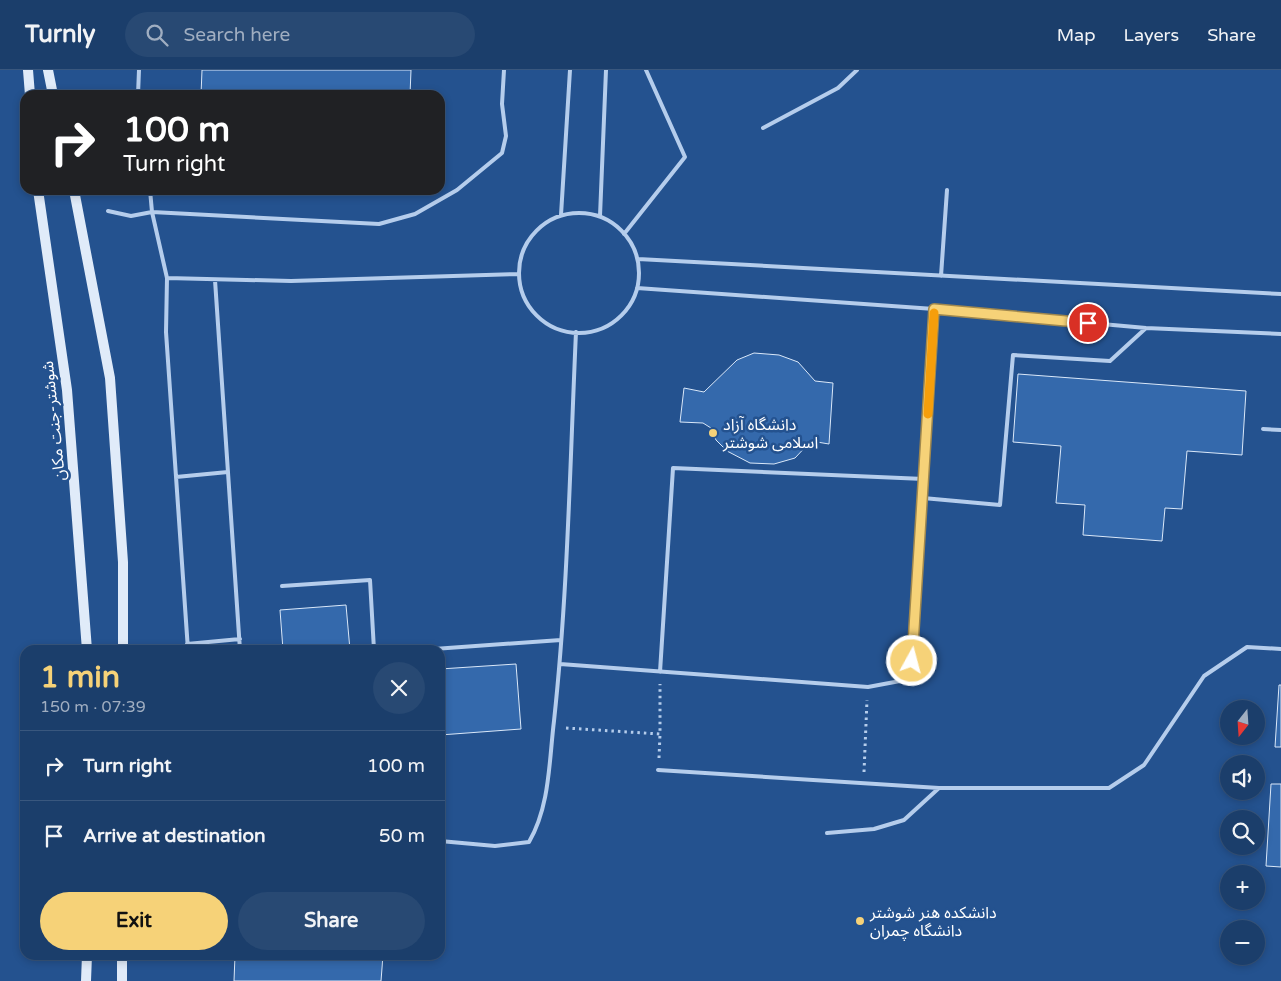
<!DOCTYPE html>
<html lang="en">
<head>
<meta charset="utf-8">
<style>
	body { margin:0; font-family:"Varela Round","Noto Sans Arabic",sans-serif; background:#284973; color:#f1f3f6; height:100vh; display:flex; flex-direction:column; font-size:19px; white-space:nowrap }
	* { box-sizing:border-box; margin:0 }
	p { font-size:16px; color:#a0aec1 }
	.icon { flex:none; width:28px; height:28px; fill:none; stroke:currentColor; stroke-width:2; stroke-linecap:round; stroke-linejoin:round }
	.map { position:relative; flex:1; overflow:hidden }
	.sheet { position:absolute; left:20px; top:575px; width:425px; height:315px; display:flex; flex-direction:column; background:#1b3e6b; border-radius:15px; box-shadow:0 2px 8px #0003,0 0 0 1px #39577e }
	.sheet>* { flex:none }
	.guide { position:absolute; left:20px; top:20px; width:425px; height:105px; border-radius:15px; box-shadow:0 2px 8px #0003,0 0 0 1px #39577e; background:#202124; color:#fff; overflow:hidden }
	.needle { width:32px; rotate:197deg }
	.buttons { position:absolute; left:1220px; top:630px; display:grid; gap:10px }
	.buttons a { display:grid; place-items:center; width:45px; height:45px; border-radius:50%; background:#1b3e6b; box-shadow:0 2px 8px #0003,0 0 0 1px #39577e; font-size:25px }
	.pin { position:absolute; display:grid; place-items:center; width:42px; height:42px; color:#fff; margin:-21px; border:2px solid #fff; border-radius:50%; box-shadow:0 1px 5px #0007 }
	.me { position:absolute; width:55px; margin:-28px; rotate:7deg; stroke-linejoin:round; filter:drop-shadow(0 0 4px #0008) }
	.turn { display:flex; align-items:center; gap:18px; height:105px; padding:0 20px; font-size:22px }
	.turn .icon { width:65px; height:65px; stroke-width:2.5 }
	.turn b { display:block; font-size:35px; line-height:42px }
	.round { display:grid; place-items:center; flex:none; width:52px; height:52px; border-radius:26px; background:#284973 }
	.head { display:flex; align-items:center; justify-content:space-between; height:85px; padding:0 20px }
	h1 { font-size:30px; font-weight:700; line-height:38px; color:#f6d278 }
	.cta { display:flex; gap:10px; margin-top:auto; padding:10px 20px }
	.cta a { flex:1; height:58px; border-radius:30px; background:#f6d278; color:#111; font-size:20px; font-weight:700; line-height:58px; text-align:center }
	.cta a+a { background:#284973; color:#f1f3f6 }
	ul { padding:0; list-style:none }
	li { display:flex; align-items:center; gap:15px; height:70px; padding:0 20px; border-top:1px solid #39577e }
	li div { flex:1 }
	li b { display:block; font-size:19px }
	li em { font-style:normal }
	header { display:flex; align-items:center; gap:30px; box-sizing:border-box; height:70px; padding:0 25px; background:#1b3e6b; border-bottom:1px solid #39577e }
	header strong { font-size:24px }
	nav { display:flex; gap:28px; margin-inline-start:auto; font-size:18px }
	.search { width:350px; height:45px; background:#284973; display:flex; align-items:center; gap:12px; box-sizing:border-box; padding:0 18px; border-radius:28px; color:#a0aec1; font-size:19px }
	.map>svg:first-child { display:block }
	.building { fill:#3469ac; stroke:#dae8f9 }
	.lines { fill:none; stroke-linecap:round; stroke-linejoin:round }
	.path { stroke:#b5cdec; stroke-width:3; stroke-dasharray:2.5 4; stroke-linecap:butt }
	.lane { stroke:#b5cdec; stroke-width:4 }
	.secondary { stroke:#e0ebf9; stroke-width:10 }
	.route-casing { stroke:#a0884e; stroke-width:12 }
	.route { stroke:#f6d278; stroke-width:9 }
	.slow { stroke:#f59e0b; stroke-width:9 }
	.poi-dot { fill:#f6d278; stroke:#24528f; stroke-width:2 }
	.labels { text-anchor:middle; stroke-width:5; stroke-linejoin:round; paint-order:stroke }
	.street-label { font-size:16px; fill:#fff; stroke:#24528f }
	.poi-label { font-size:16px; fill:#fff; stroke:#24528f; text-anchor:start }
</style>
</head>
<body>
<header>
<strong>Turnly</strong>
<div class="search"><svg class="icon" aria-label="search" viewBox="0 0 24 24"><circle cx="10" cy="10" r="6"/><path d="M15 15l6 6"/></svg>Search here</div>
<nav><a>Map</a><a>Layers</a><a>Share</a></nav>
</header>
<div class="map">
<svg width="1281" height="911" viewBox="0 0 1281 911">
	<rect width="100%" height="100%" fill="#24528f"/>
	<path class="building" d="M 202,0 L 411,0 L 410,25 L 201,25 Z
		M 754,283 L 779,285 L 798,292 L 815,311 L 833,313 L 829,374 L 811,371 L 795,388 L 774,394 L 750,393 L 727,381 L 716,370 L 711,358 L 703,353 L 680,352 L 684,318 L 704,322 L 737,290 Z
		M 1018,304 L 1246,321 L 1242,385 L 1187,381 L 1182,439 L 1165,438 L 1162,471 L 1083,465 L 1085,435 L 1056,433 L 1061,376 L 1013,372 Z
		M 346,535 L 350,580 L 283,580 L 280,540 Z
		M 516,594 L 521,659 L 440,665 L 440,599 Z
		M 1279,615 L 1281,615 L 1281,677 L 1275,677 Z
		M 1271,714 L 1281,714 L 1281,797 L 1266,796 Z
		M 235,885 L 383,885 L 381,911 L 234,911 Z"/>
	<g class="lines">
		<path class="path" d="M 566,658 L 660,664 L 660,614
			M 659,688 L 660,664
			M 864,702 L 867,630"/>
		<path class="lane" d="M 138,25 L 139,0
			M 763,58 L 838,18 L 857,0
			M 150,120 L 152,142 L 379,154 L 415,144 L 457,120 L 502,83 L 506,66 L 502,34 L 504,0
			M 108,141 L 131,146 L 152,142 L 167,208 L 291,211 L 519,204
			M519 203a60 60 0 1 1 120 0a60 60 0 1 1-120 0Z
			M 561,145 L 570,0
			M 600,146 L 606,0
			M 624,164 L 685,87 L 646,0
			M 638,189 L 1281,224
			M 941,206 L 947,120
			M 167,208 L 166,262 L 188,580
			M 215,210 L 240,580
			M 637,218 L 934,239 L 1146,258 L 1281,264
			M 1263,359 L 1281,360
			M 176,407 L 228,402
			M 923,428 L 1000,435 L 1013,285 L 1110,291 L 1146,258
			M 282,516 L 370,510 L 374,580
			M 187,574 L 240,569
			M 420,580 L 561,570
			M 560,594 L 868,617 L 900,611 L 912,591 L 915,561 L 934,239
			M 660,602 L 673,398 L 924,409
			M 658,700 L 939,718 L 1109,718 L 1144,695 L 1204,606 L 1247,577 L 1281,579
			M 827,763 L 874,759 L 904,750 L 939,718
			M 440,771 L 495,776 L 529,772 C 550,736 549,691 554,651 C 568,522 570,391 576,262"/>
		<path class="secondary" d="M 28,0 L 30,25
			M 48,0 L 53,25
			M 38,120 L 67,320 L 87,580
			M 74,120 L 110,308 L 123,492 L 123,580
			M 86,911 L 87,885
			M 122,911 L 122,885"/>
	</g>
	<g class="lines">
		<defs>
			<path id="route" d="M 912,591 L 934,239 L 1088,253"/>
		</defs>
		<use href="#route" class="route-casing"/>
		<use href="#route" class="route"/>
		<path class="slow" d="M 928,344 L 934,243"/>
	</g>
	<g class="poi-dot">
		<circle cx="713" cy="363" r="5"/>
		<circle cx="860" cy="851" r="5"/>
	</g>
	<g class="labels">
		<g class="street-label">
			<text transform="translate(53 351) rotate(-96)" y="6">شوشتر-جنت مکان</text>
		</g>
		<g class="poi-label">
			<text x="723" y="360">دانشگاه آزاد<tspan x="723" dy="18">اسلامی شوشتر</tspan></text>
			<text x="870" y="848">دانشکده هنر شوشتر<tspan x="870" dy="18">دانشگاه چمران</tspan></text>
		</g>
	</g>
</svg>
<div class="buttons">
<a><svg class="needle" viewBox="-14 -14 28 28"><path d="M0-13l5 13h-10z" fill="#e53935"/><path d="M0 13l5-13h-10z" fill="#a0aec1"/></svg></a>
<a><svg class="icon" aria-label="sound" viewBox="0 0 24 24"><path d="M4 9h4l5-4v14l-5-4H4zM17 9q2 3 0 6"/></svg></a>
<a><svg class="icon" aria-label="search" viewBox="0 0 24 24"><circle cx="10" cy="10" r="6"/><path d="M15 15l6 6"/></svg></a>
<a>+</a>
<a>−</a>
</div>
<div class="pin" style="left:1088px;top:253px;background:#d93025"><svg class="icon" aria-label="arrive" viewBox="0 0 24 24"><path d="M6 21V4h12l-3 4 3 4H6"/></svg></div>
<svg class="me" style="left:912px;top:591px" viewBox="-20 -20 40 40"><circle r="17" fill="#f6d278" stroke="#fff" stroke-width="3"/><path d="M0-11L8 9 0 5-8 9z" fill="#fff"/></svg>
<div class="guide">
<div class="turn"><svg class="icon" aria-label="right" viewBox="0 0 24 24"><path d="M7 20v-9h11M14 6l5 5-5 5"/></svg><div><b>100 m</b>Turn right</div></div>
</div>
<section class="sheet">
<div class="head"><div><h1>1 min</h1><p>150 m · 07:39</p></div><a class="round"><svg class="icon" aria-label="close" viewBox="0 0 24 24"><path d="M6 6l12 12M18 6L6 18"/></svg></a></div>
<ul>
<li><svg class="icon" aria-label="right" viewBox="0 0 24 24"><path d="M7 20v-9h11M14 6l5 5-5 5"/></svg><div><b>Turn right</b></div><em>100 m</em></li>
<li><svg class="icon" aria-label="arrive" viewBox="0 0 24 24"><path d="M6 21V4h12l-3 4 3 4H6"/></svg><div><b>Arrive at destination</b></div><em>50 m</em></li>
</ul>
<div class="cta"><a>Exit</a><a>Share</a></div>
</section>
</div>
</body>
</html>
